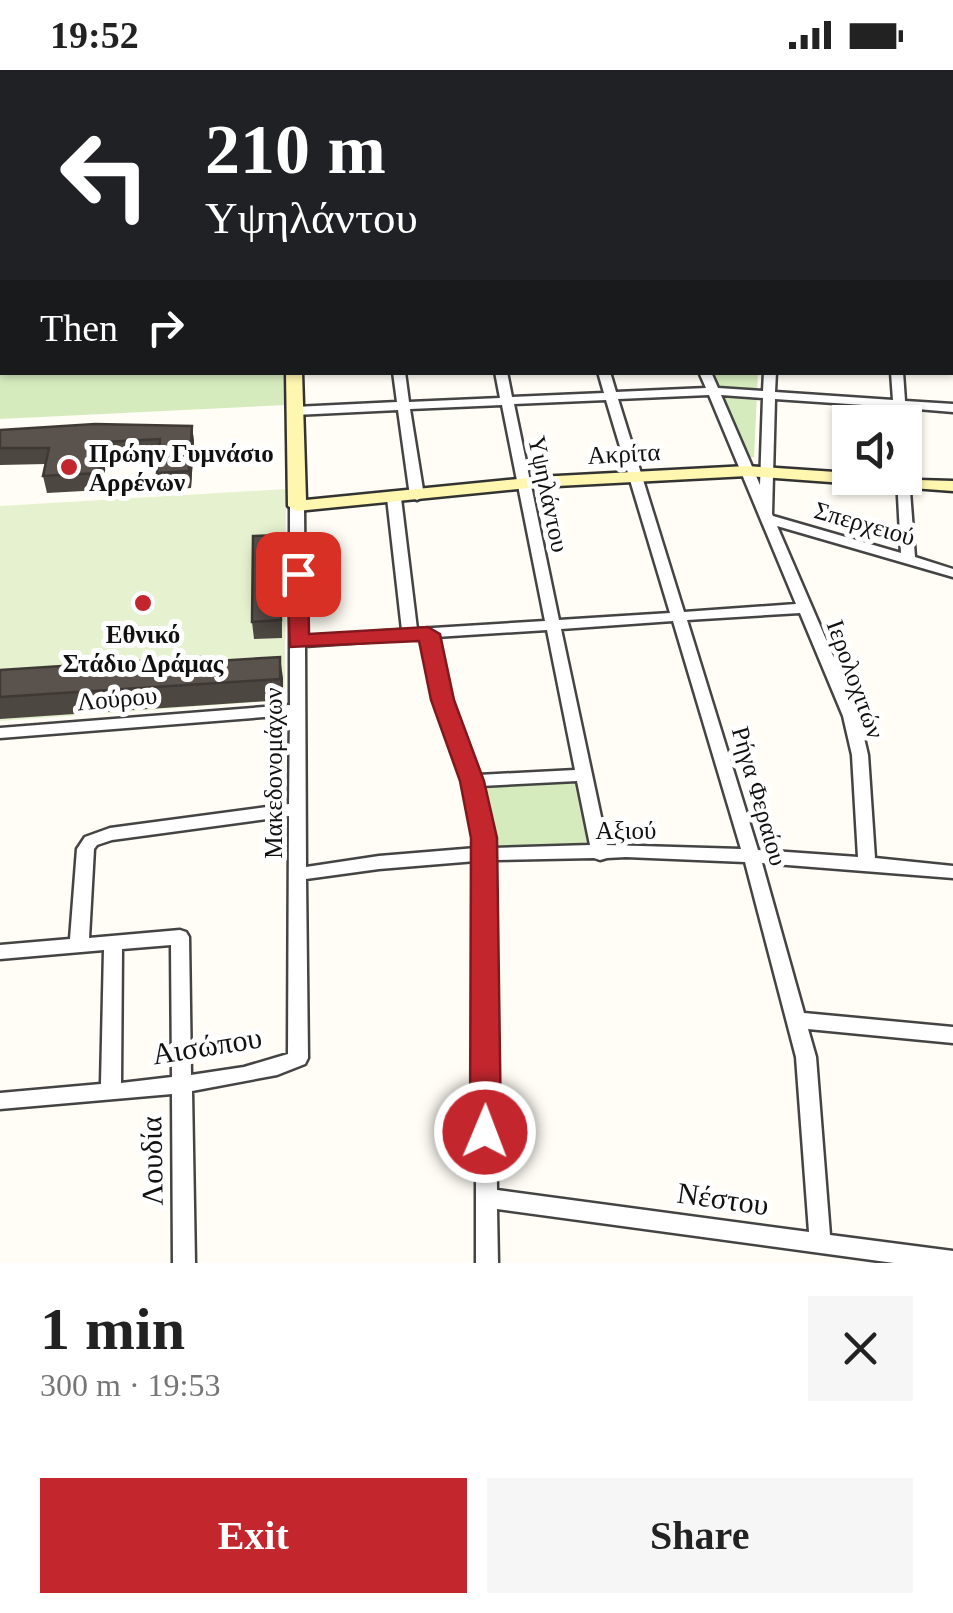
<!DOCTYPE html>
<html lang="en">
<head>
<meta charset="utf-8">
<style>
	body { margin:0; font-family:Georgia,serif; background:#f6f6f6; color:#222; height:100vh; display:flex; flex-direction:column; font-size:38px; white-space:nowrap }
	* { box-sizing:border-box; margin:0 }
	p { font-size:32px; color:#767676 }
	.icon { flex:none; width:55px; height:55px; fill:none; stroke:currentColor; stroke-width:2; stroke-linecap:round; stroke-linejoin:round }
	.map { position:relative; height:1193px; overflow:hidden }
	.drawer { display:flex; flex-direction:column; background:#fff; flex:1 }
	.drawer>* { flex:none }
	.guide { position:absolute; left:0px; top:0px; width:955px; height:305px; box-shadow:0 2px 8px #0004; background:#202124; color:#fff; overflow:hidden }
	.fabs { position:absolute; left:832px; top:335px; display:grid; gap:20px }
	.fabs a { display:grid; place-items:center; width:90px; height:90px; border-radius:0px; background:#fff; box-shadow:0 2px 8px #0004; font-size:50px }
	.pin { position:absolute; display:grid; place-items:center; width:85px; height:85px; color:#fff; margin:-42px; border-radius:20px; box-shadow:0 5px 15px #0006 }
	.me { position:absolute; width:110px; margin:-55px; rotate:1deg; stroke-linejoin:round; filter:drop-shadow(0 0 8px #0008) }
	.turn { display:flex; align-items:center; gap:35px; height:210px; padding:0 40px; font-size:45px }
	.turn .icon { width:130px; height:130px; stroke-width:2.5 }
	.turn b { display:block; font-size:70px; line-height:85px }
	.then { display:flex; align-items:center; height:95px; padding:0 40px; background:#0003; gap:20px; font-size:38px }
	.round { display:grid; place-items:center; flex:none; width:105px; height:105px; border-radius:0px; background:#f6f6f6 }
	.overview { display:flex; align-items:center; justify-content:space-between; height:170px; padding:0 40px }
	h1 { font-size:60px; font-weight:700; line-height:75px }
	.primary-button { display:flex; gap:20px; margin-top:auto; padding:20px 40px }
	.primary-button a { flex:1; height:115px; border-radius:0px; background:#c4262e; color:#fff; font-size:40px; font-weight:700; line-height:115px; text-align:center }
	.primary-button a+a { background:#f6f6f6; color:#222 }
	.status { display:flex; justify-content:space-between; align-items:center; height:70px; padding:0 50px; background:#fff; direction:ltr }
	.status svg { height:28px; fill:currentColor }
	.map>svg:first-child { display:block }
	.green { fill:#d5ebbd }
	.pitch { fill:#e6f2cf }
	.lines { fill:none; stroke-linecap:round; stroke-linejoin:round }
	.street-casing { stroke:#444; stroke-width:5 }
	.secondary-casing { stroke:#333; stroke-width:5 }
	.street { fill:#fff; fill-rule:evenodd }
	.secondary { fill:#fff6b0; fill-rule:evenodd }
	.wall { fill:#4d4742 }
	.shaded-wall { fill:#3f3936 }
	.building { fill:#5a524d; stroke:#3f3936; stroke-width:2.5 }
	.route { fill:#c4262e; stroke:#7f191e; stroke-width:2.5 }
	.poi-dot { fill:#c4262e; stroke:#fff; stroke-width:4 }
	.labels { text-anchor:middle; stroke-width:10; stroke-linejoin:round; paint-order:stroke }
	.poi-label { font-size:25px; font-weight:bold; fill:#111; stroke:#fff; text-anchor:start }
	.street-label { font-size:25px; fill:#111; stroke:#fff }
	.near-street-label { font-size:30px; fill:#111; stroke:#fff }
</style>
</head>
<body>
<div class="status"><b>19:52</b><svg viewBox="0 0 49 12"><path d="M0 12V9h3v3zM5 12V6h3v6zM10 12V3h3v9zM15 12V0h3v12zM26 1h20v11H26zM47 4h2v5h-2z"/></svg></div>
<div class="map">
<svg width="953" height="1193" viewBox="0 0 953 1193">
	<rect width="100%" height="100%" fill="#fffdf5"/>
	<path class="green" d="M 0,292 L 2,302 L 284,303 L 286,335 L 0,349 Z
		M 714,303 L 758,303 L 754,387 L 748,388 Z
		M 575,710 L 588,777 L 496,778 L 481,715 Z"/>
	<path class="pitch" d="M 286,419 L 285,630 L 0,651 L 0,436 Z"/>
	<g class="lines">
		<defs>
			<path id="street" d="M 113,0 L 121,0 L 122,2 L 114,2 Z
				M 395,0 L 404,0 L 402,2 L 394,2 Z
				M 465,0 L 473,0 L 472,2 L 464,2 Z
				M 690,0 L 698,0 L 698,2 L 690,2 Z
				M 784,0 L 792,0 L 792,2 L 784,2 Z
				M 0,17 L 2,18 L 2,22 L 0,23 Z
				M 952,34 L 953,34 L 953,40 L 952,40 Z
				M 0,57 L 2,57 L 2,63 L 0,63 Z
				M 952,64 L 953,64 L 953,70 L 952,70 Z
				M 0,95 L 2,95 L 2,101 L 0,101 Z
				M 952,96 L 953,96 L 953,102 L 952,102 Z
				M 952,129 L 953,129 L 953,135 L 952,135 Z
				M 0,137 L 2,137 L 2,143 L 0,143 Z
				M 952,165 L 953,165 L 953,171 L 952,171 Z
				M 0,179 L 2,179 L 2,185 L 0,185 Z
				M 952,267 L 953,267 L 953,273 L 952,273 Z
				M 0,285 L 2,285 L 2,291 L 0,291 Z
				M 393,302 L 405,302 L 409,332 L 500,328 L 495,302 L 507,302 L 512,327 L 604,323 L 598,302 L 610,302 L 616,322 L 706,318 L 699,302 L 711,302 L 718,318 L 763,321 L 764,302 L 776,302 L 775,322 L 893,330 L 891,302 L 903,302 L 905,331 L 953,334 L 953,342 L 905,338 L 905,354 L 894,352 L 893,337 L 775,329 L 772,444 L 773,446 L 901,483 L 897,408 L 905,408 L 905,405 L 909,408 L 915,487 L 953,499 L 953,507 L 777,456 L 859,646 L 868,685 L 875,788 L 953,796 L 953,808 L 762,793 L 804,943 L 953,957 L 953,973 L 808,959 L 816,987 L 830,1165 L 953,1181 L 953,1193 L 894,1193 L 497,1139 L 498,1193 L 476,1193 L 476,791 L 379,799 L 306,809 L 308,988 L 305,994 L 277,1005 L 192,1021 L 195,1193 L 173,1193 L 172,1024 L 0,1039 L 0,1023 L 101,1014 L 104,880 L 0,889 L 0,875 L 70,869 L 77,779 L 85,767 L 110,758 L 289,734 L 290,645 L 0,668 L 0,658 L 290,635 L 290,436 L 297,432 L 304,436 L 305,567 L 402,560 L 387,428 L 394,424 L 401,428 L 417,559 L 545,551 L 502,335 L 410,339 L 424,426 L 417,430 L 410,426 L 398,340 L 295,345 L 289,341 L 295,337 L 397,332 ZM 709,325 L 796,534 L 684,542 L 618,329 ZM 721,325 L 763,328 L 760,415 ZM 606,330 L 670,543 L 559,550 L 514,334 ZM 800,543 L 843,646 L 852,685 L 858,787 L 758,780 L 687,550 ZM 673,551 L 741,779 L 607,775 L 561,559 ZM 547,560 L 575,700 L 478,705 L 453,639 L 436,567 ZM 422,568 L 437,639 L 464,711 L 476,778 L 379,786 L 306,797 L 305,576 ZM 577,711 L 590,775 L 493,778 L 481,716 ZM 289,746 L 288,984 L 244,997 L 191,1005 L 189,867 L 186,862 L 180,860 L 89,868 L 94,779 L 97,775 L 112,770 ZM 626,787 L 745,792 L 796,987 L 809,1162 L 497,1120 L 493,790 L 594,788 L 600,790 L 607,788 ZM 171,875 L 172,1007 L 121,1013 L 122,879 Z"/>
			<path id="secondary" d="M 284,0 L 296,0 L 296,2 L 285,2 Z
				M 797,0 L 850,0 L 852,2 L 800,2 Z
				M 952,6 L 953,6 L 953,12 L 952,12 Z
				M 952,206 L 953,206 L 953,214 L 952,214 Z
				M 0,227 L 2,227 L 2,235 L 0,235 Z
				M 286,302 L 302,302 L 306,430 L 538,407 L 747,396 L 850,403 L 850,408 L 953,411 L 953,421 L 747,406 L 538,417 L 297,441 L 288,436 Z"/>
		</defs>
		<use href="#street" class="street-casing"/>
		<use href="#secondary" class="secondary-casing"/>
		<use href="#street" class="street"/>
		<use href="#secondary" class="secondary"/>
	</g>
	<path class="wall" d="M 192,356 L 194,372 L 191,418 L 159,420 L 157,403 L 159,386 L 107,388 L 102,420 L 47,423 L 43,406 L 46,394 L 0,395 L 0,360 Z
		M 281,482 L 282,568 L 254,569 L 252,552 Z
		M 200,587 L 201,592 L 283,608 L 283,630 L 0,649 L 0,600 Z"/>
	<path class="shaded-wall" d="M 192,356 L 194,372 L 191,418 L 189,401 Z
		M 104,372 L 107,388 L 102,420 L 99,403 Z
		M 279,465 L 281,482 L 282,568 L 281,550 Z
		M 280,587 L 283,608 L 283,630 L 280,609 Z"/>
	<path class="building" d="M 95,354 L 192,356 L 189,401 L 157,403 L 160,369 L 104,372 L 99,403 L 43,406 L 49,378 L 0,378 L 0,360 Z
		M 279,465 L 281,550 L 252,552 L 253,466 Z
		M 200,587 L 200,592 L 280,587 L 280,609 L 0,627 L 0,600 Z"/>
	<path class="route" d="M 298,498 L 308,504 L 309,564 L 428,557 L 440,564 L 454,630 L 484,711 L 497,768 L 501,1062 L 496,1071 L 485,1075 L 474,1071 L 470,1062 L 471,768 L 460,711 L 431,630 L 419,571 L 290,577 L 287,504 Z"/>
	<g class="poi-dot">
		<circle cx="69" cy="397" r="10"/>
		<circle cx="143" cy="533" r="10"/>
	</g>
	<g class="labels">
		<g class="poi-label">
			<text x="89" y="392">Πρώην Γυμνάσιο<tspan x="89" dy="29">Αρρένων</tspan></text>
			<text x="143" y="573" text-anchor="middle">Εθνικό<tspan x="143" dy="29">Στάδιο Δράμας</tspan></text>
		</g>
		<g class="street-label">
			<text transform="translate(624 383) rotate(-3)" y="9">Ακρίτα</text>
			<text transform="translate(549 424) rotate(78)" y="9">Υψηλάντου</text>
			<text transform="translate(865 453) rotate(16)" y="9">Σπερχειού</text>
			<text transform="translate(856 609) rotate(70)" y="9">Ιερολοχιτών</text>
			<text transform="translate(117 628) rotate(-5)" y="9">Λούρου</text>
			<text transform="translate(273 703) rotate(-90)" y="9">Μακεδονομάχων</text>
			<text transform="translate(760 726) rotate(74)" y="9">Ρήγα Φεραίου</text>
			<text x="626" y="769">Αξιού</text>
		</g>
		<g class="near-street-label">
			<text transform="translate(207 976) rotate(-9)" y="10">Αισώπου</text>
			<text transform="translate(152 1091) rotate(-91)" y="10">Λουδία</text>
			<text transform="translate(723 1129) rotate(8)" y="10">Νέστου</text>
		</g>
	</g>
</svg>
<div class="fabs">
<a><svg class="icon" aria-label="sound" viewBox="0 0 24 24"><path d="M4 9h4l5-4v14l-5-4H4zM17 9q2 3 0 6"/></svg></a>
</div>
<div class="pin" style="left:298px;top:504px;background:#d93025"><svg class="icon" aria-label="arrive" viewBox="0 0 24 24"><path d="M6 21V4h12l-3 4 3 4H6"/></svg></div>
<svg class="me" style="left:485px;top:1062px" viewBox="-20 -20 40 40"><circle r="17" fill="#c4262e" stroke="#fff" stroke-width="3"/><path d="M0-11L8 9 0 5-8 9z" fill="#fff"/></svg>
<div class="guide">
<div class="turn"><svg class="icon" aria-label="left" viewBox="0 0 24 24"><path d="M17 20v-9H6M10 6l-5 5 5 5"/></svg><div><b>210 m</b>Υψηλάντου</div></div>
<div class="then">Then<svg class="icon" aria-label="right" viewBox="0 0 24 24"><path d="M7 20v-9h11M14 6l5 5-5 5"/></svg></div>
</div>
</div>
<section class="drawer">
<div class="overview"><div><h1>1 min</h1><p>300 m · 19:53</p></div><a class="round"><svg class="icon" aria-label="close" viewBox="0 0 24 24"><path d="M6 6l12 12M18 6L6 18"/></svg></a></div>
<div class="primary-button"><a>Exit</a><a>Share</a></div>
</section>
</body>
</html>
